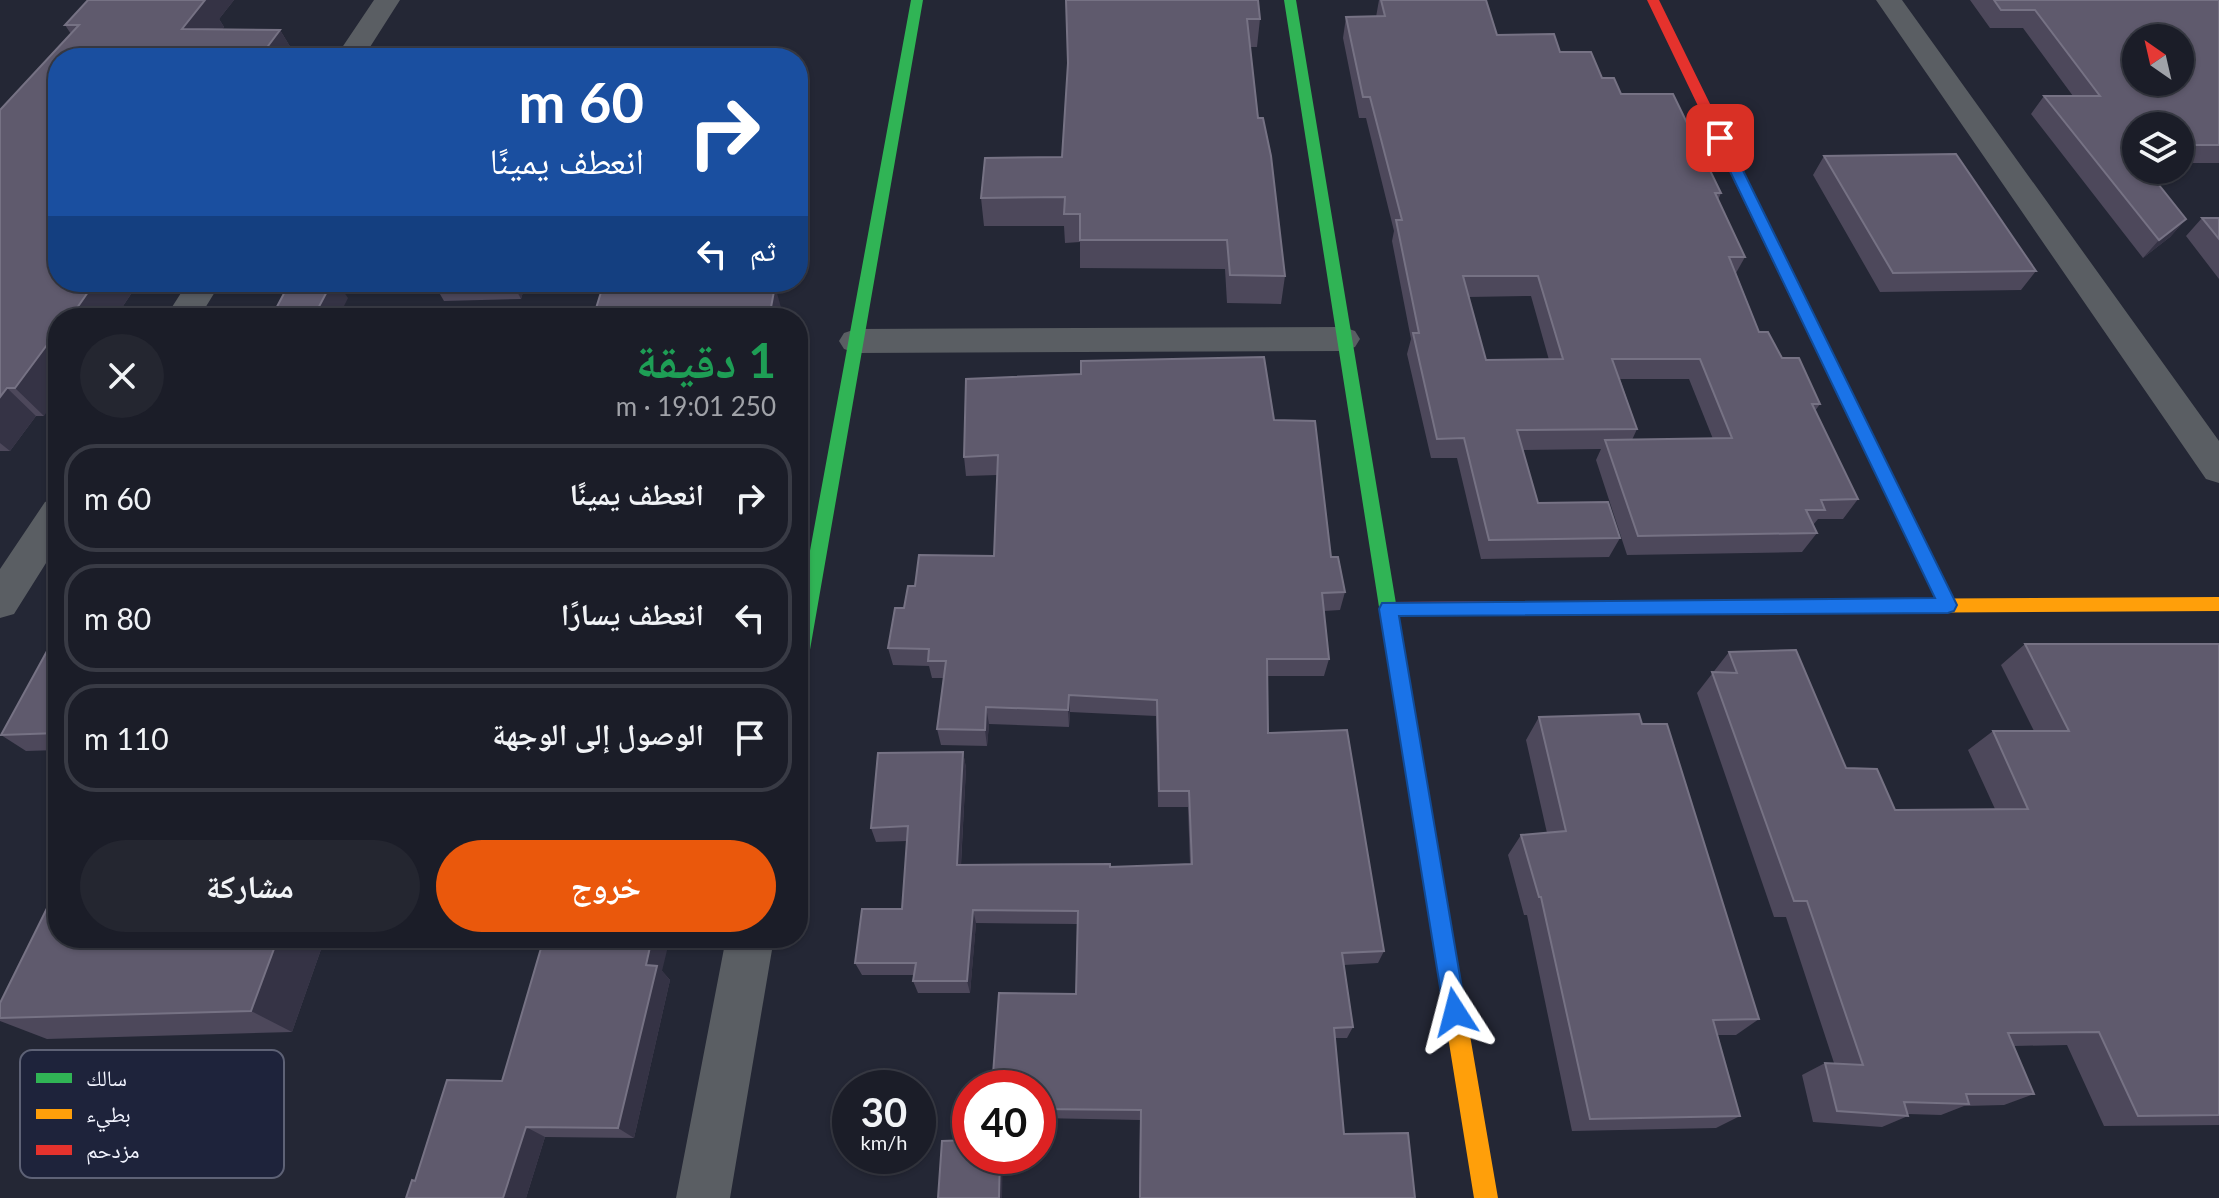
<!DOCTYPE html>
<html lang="ar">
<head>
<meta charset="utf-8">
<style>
	body { margin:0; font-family:Lato,"Noto Naskh Arabic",sans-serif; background:#242630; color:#f1f3f6; direction:rtl; height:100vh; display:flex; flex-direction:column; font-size:30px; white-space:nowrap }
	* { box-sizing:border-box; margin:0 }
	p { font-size:26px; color:#a0a2a8 }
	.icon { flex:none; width:44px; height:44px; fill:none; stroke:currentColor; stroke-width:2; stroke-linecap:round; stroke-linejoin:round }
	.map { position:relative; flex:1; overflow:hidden; direction:ltr }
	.side { position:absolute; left:48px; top:308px; width:760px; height:640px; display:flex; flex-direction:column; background:#1b1d28; border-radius:32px; box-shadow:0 2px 6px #0004,0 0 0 2px #393b45; direction:rtl }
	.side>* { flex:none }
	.guide { position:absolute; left:48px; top:48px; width:760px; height:244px; border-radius:32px; box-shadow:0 2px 6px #0004,0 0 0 2px #393b45; direction:rtl; background:#1a4fa0; color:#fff; overflow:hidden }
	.needle { width:52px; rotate:326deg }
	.controls { position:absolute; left:2122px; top:24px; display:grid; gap:16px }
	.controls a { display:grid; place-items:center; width:72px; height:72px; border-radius:50%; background:#1b1d28; box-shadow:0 2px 6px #0004,0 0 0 2px #393b45; font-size:40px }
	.speed { position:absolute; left:832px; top:1070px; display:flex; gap:16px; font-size:40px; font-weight:700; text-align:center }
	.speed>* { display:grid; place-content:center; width:104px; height:104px; border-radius:50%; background:#1b1d28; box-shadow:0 2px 6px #0004,0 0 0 2px #393b45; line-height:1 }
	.speed small { font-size:20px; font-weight:400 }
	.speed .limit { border:12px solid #d22; background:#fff; color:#111 }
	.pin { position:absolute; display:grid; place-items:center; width:68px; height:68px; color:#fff; margin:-34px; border-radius:16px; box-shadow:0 4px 12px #0006 }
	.me { position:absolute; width:88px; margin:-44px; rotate:351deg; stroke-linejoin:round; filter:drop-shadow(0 0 6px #0008) }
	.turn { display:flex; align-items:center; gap:28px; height:168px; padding:0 32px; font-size:36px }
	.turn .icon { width:104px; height:104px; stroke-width:2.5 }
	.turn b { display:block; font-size:56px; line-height:68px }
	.then { display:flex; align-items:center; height:76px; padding:0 32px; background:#0003; gap:16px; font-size:30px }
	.round { display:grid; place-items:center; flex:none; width:84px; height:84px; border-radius:42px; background:#242630 }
	.summary { display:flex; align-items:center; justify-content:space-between; height:136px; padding:0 32px }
	h1 { font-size:48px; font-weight:700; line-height:60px; color:#1e9e55 }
	.button { display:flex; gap:16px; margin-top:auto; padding:16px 32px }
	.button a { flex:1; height:92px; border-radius:48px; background:#ea580c; color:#fff; font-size:32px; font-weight:700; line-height:92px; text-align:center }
	.button a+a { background:#242630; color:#f1f3f6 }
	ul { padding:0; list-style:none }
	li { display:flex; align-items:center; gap:24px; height:108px; margin:0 16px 12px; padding:0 16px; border:4px solid #393b45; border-radius:32px }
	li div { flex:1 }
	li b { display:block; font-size:30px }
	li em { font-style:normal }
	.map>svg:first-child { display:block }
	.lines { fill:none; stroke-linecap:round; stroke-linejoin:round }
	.street { fill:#5a5e63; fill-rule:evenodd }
	.fast { fill:#30b455; fill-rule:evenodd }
	.slow { fill:#ff9f0a; fill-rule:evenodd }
	.jam { fill:#e5322d; fill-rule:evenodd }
	.wall { fill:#4d485b; fill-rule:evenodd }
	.shaded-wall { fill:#353345 }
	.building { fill:#5f5a6d; stroke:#767284; stroke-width:2; fill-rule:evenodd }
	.route { fill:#1a73e8; stroke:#114b97; stroke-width:2 }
	.key { fill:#1e233b; stroke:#5e6276; stroke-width:2 }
	.key-label { font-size:22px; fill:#f2f4ff }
</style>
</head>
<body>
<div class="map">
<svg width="2219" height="1198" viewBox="0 0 2219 1198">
	<rect width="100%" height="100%" fill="#242735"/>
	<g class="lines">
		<path class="street" d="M 374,0 L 400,0 L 363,58 L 335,58 Z
			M 1876,0 L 1902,0 L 2219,441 L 2219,483 L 2206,479 Z
			M 188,282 L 221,282 L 199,318 L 165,318 Z
			M 1343,327 L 1355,331 L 1360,339 L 1355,347 L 1343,351 L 856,353 L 844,349 L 839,341 L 844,333 L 856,329 Z
			M 58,497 L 58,544 L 14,614 L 0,618 L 0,569 L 45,502 Z
			M 726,938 L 774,938 L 730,1198 L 676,1198 Z"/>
		<path class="fast" d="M 911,0 L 923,0 L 807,667 L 805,673 L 798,675 L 798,616 Z
			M 1284,0 L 1296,0 L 1405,658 L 1403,664 L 1396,666 L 1389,664 L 1387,658 Z
			M 1862,424 L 1870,430 L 1957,605 L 1954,610 L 1942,610 L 1939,605 L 1854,430 Z"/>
		<path class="slow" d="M 2219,597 L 2219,611 L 1859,613 L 1853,611 L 1850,606 L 1853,601 L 1859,599 Z
			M 1396,650 L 1403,652 L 1405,658 L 1498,1198 L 1474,1198 L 1387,658 L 1389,652 Z"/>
		<path class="jam" d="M 1647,0 L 1659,0 L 1870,430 L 1868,434 L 1862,436 L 1854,430 Z
			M 1859,599 L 1865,601 L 1868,606 L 1865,611 L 1859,613 L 1388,616 L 1382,614 L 1379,609 L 1382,604 L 1388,602 Z"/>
	</g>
	<path class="wall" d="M 88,0 L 234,0 L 219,19 L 224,27 L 222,29 L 280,30 L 297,58 L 58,58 L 58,282 L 139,282 L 115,318 L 58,318 L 44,416 L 36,416 L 10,451 L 0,451 L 0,110 L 71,34 L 65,25 Z
		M 1066,0 L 1260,19 L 1257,47 L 1250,47 L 1258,118 L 1285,276 L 1281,304 L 1227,303 L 1225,269 L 1080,268 L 1080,242 L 1065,243 L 1064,226 L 984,226 L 981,198 L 1062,157 L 1068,63 Z
		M 1379,0 L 1486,0 L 1497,35 L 1560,52 L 1602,78 L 1621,94 L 1721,193 L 1718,200 L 1745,257 L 1736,273 L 1759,332 L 1782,358 L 1820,404 L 1815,411 L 1858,499 L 1843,519 L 1818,519 L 1813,525 L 1817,533 L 1802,552 L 1627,555 L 1596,460 L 1601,449 L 1523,450 L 1538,503 L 1620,538 L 1609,557 L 1481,559 L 1457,458 L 1431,458 L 1407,354 L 1411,339 L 1392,241 L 1394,231 L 1366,118 L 1359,118 L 1343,38 L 1346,17 L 1376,17 ZM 1531,296 L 1549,360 L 1486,360 L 1469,297 ZM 1620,379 L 1689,379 L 1713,439 L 1632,440 L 1637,429 Z
		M 1970,0 L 2219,0 L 2219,163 L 2180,163 L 2180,126 L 2136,126 L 2136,170 L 2186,219 L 2170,237 L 2143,258 L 2031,114 L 2044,96 L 2073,96 L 2023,28 L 1990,28 Z
		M 1824,156 L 2036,271 L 2021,290 L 1880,292 L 1813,175 Z
		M 2202,218 L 2219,218 L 2219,279 L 2186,236 Z
		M 433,282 L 526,282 L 521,299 L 444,301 Z
		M 1274,420 L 1345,592 L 1340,610 L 1324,611 L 1329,659 L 1324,676 L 1267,676 L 1268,733 L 1384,951 L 1378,963 L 1344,965 L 1353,1027 L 1347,1038 L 1335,1038 L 1344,1134 L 1415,1198 L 1139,1198 L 1140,1120 L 1038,1118 L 1038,1088 L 1076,994 L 1077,924 L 976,923 L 970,993 L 918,993 L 913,981 L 914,975 L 862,975 L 855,963 L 902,909 L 907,841 L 876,842 L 871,828 L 963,752 L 966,768 L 961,865 L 1110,867 L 1190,864 L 1188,807 L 1158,807 L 1156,716 L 1070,712 L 1069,727 L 989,724 L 987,746 L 941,745 L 937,729 L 944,678 L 932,678 L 929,666 L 893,665 L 888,648 L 904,608 L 915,586 L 994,556 L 997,475 L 966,476 L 964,457 Z
		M 58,631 L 58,750 L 26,751 L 1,735 Z
		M 2025,644 L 2219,644 L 2219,1125 L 2104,1126 L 2067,1045 L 2014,1046 L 2034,1094 L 2004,1105 L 1964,1106 L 1941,1115 L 1908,1114 L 1908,1116 L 1882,1127 L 1813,1122 L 1802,1075 L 1825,1063 L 1834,1063 L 1786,917 L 1774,917 L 1697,693 L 1729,652 L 1846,768 L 1895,810 L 1995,809 L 1968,750 L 1993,731 L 2034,731 L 2001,665 Z
		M 1539,717 L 1642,724 L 1759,1019 L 1736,1035 L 1717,1035 L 1740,1116 L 1716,1128 L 1572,1131 L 1527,915 L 1524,915 L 1508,855 L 1521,835 L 1547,833 L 1526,740 Z
		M 325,938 L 292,1032 L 47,1039 L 0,1021 L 0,1003 Z
		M 662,971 L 670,980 L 634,1138 L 545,1137 L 526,1198 L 406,1198 L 502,1081 Z"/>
	<path class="shaded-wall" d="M 196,0 L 234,0 L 219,19 L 224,27 L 200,58 L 182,29 Z
		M 280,30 L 297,58 L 259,58 Z
		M 2186,219 L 2170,237 L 2143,258 L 2159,240 Z
		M 95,282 L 139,282 L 115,318 L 70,318 Z
		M 332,282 L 337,282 L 348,298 L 338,318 L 313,318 Z
		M 512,282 L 526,282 L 521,299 Z
		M 775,286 L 782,311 L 781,318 L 769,318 Z
		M 58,330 L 58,396 L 44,416 L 15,388 Z
		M 7,388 L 36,416 L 10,451 L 0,443 L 0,397 Z
		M 1069,695 L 1070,712 L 1069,727 L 1068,710 Z
		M 986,707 L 989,724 L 987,746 L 985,730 Z
		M 963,752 L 966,768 L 960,879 L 957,865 Z
		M 973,910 L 976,923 L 970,993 L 967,981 Z
		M 278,938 L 325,938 L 292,1032 L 251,1011 Z
		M 652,938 L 670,938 L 662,971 L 670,980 L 634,1138 L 618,1128 L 646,965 Z
		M 526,1127 L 545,1137 L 526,1198 L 503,1198 Z
		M 1000,1156 L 1003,1156 L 1002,1198 L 999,1198 Z"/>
	<path class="building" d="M 88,0 L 205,0 L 182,29 L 280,30 L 259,58 L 58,58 L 58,282 L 95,282 L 70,318 L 58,318 L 58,330 L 15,388 L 7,388 L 0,397 L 0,110 L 79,25 L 65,25 Z
		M 1066,0 L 1258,0 L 1260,19 L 1247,19 L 1258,118 L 1263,118 L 1271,156 L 1285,276 L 1230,275 L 1227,240 L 1080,240 L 1080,214 L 1064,214 L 1065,197 L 981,198 L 985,158 L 1062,157 L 1068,63 Z
		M 1381,0 L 1486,0 L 1497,35 L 1554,34 L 1560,52 L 1591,52 L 1602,78 L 1614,78 L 1621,94 L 1673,94 L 1721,193 L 1715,193 L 1745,257 L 1729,257 L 1759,332 L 1768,332 L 1782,358 L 1799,358 L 1820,404 L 1812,404 L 1858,499 L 1821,500 L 1825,510 L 1806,510 L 1817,533 L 1638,536 L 1605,440 L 1732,438 L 1700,359 L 1612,359 L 1637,429 L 1517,430 L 1538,503 L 1608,502 L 1620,538 L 1489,540 L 1464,438 L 1437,439 L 1413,333 L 1419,333 L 1396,220 L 1402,220 L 1370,97 L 1363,97 L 1346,17 L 1385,16 ZM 1463,276 L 1538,276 L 1563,359 L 1486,360 Z
		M 1994,0 L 2219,0 L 2219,145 L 2180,145 L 2180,126 L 2136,126 L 2136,144 L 2127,144 L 2136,155 L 2136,170 L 2147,170 L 2186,219 L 2159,240 L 2044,96 L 2100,96 L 2035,10 L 2001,10 ZM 2136,38 L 2180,38 L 2180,82 L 2136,82 Z
		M 1956,154 L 2036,271 L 1893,273 L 1824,156 Z
		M 2202,218 L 2219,218 L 2219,239 Z
		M 290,282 L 332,282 L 313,318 L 271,318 Z
		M 775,286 L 769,318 L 593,318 L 602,289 Z
		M 1264,357 L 1274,420 L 1315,421 L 1331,557 L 1338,557 L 1345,592 L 1322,593 L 1329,659 L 1267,659 L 1268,733 L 1347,730 L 1384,951 L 1342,953 L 1353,1027 L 1334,1028 L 1344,1134 L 1408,1133 L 1415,1198 L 1140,1198 L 1141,1110 L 1038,1109 L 1038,1088 L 992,1088 L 999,993 L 1076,994 L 1078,911 L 973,910 L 967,981 L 913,981 L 916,963 L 855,963 L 862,909 L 902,909 L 908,826 L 871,828 L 878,753 L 963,752 L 957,865 L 1110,864 L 1110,867 L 1192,864 L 1189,791 L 1159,791 L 1157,700 L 1069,695 L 1068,710 L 986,707 L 985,730 L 937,729 L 946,661 L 928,661 L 929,649 L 888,648 L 895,608 L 904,608 L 908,586 L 915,586 L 919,555 L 994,556 L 998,455 L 964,457 L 966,379 L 1081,374 L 1081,361 Z
		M 58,631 L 58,733 L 1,735 Z
		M 2025,644 L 2219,644 L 2219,1115 L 2138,1116 L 2099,1032 L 2008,1033 L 2034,1094 L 1966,1094 L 1969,1104 L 1904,1102 L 1908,1116 L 1837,1111 L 1825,1063 L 1863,1065 L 1807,901 L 1794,901 L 1712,672 L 1737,673 L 1729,652 L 1796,650 L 1846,768 L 1877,769 L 1895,810 L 2028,809 L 1993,731 L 2069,731 Z
		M 1639,714 L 1642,724 L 1667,724 L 1759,1019 L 1713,1020 L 1740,1116 L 1590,1119 L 1541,897 L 1539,897 L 1521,835 L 1566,831 L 1539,717 Z
		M 58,886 L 58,938 L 278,938 L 251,1011 L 0,1018 L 0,1003 Z
		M 544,938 L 652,938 L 646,965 L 657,966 L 618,1128 L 526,1127 L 503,1198 L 406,1198 L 412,1180 L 415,1181 L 447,1080 L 502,1081 Z
		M 970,1140 L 970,1156 L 1000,1156 L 999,1198 L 938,1198 L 942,1141 Z"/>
	<path class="route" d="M 1720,134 L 1727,138 L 1957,605 L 1954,611 L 1948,613 L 1399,616 L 1466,1012 L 1463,1020 L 1455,1023 L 1447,1020 L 1444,1012 L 1379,609 L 1382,603 L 1935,598 L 1714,138 Z"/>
	<rect x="20" y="1050" width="264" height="128" rx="12" class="key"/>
	<rect x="36" y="1073" width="36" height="10" fill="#30b455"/>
	<rect x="36" y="1109" width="36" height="10" fill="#ff9f0a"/>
	<rect x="36" y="1145" width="36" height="10" fill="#e5322d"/>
	<g class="key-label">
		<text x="86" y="1086">سالك</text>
		<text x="86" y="1122">بطيء</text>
		<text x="86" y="1158">مزدحم</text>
	</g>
</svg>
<div class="controls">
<a><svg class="needle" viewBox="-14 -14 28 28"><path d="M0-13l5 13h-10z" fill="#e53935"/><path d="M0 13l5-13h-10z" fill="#a0a2a8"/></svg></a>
<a><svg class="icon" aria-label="layers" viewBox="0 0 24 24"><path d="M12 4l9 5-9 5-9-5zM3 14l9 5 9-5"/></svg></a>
</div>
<div class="speed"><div>30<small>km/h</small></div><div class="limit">40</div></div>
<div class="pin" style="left:1720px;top:138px;background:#d93025"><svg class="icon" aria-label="arrive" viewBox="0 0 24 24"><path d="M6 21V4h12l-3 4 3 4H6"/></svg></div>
<svg class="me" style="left:1455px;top:1012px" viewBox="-20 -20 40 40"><path d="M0-17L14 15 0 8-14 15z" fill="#1a73e8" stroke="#fff" stroke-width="4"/></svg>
<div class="guide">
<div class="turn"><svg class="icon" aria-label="right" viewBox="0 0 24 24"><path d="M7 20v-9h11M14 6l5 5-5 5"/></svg><div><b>60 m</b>انعطف يمينًا</div></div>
<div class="then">ثم<svg class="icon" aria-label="left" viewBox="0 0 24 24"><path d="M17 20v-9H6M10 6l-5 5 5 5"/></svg></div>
</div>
<section class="side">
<div class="summary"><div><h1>1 دقيقة</h1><p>250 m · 19:01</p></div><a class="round"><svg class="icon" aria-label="close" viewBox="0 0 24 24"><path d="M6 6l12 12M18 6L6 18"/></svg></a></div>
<ul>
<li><svg class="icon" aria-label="right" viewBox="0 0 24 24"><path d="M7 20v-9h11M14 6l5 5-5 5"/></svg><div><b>انعطف يمينًا</b></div><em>60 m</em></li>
<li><svg class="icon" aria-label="left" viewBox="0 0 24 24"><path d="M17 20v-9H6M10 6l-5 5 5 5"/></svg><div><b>انعطف يسارًا</b></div><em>80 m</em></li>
<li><svg class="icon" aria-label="arrive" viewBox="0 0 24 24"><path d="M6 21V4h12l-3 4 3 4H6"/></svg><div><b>الوصول إلى الوجهة</b></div><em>110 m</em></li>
</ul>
<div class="button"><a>خروج</a><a>مشاركة</a></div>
</section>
</div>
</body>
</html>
